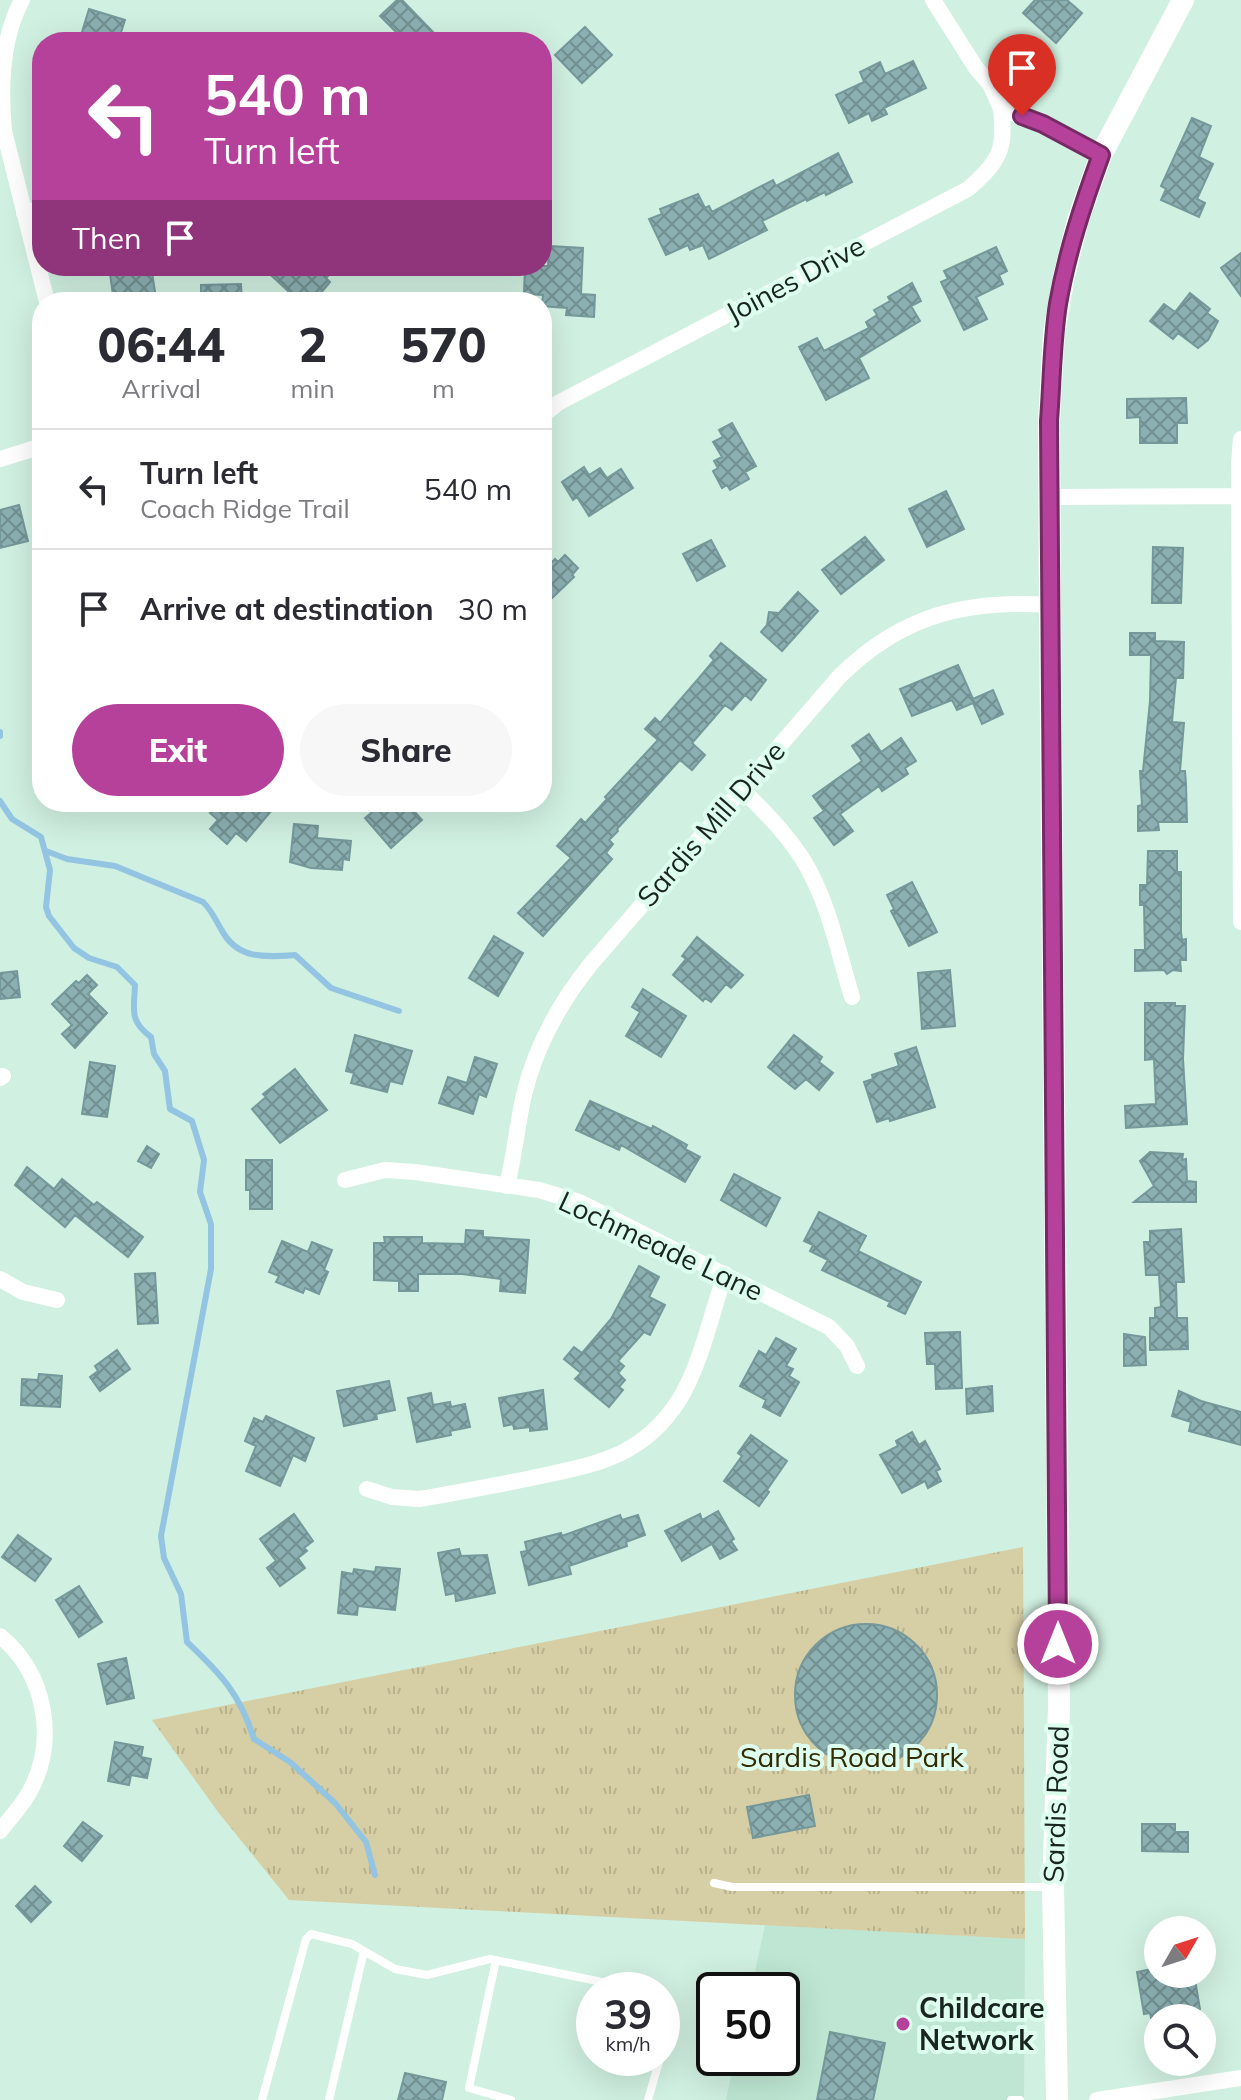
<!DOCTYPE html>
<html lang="en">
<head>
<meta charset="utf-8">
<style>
	body { margin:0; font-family:Mulish,sans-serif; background:#f7f7f7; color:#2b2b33; height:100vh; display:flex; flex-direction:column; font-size:30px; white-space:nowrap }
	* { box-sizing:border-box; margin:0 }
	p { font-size:26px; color:#7c7c81 }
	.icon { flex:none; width:44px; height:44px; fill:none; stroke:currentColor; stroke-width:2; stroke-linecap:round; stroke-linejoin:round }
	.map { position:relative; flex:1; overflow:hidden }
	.side { position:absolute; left:32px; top:292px; width:520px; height:520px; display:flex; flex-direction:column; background:#fff; border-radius:32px; box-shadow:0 8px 32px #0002 }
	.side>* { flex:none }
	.hud { position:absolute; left:32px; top:32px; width:520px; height:244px; border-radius:32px; box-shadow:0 8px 32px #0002; background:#b5419a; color:#fff; overflow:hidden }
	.needle { width:52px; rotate:51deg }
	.tools { position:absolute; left:1144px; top:1916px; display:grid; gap:16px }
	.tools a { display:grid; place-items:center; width:72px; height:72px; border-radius:50%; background:#fff; box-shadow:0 8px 32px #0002; font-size:40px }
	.speed { position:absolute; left:576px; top:1972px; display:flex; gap:16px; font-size:40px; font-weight:700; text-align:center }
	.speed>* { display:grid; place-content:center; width:104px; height:104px; border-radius:50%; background:#fff; box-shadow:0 8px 32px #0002; line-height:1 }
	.speed small { font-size:20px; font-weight:400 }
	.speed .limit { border:4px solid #111; border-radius:12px; background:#fff; color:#111 }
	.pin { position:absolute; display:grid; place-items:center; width:68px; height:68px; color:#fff; margin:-82px -34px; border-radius:50% 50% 50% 0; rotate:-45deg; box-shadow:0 0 8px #0007 }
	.pin .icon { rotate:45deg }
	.me { position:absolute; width:88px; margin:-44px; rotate:0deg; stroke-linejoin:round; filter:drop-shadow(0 0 6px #0008) }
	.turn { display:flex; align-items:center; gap:28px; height:168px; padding:0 40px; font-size:36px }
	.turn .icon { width:104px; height:104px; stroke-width:2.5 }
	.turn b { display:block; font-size:56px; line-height:68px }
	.then { display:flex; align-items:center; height:76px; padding:0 40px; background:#0003; gap:16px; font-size:30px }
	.eta { display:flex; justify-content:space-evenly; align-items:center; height:136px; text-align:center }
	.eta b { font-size:48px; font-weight:800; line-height:56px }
	.button { display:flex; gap:16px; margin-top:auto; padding:16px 40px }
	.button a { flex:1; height:92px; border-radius:48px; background:#b5419a; color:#fff; font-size:32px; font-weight:800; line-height:92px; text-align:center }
	.button a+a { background:#f7f7f7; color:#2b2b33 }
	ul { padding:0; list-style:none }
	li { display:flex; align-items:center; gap:24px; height:120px; padding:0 40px; border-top:2px solid #e1e1e2 }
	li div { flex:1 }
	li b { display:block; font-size:30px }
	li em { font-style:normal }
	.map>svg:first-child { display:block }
	.built { fill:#bee6d3 }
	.grass { fill:url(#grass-tufts) }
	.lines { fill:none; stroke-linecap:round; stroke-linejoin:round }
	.stream { stroke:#93c5e3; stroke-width:6 }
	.building { fill:url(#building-cross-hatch); stroke:#75989a; stroke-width:2 }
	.lane { stroke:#fff; stroke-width:8 }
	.street { stroke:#fff; stroke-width:16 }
	.secondary { stroke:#fff; stroke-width:22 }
	.route-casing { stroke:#762a64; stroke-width:20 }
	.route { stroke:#b5419a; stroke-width:14 }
	.poi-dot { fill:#b5419a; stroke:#ddfdee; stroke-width:3 }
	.labels { text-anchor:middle; stroke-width:8; stroke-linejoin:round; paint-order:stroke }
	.street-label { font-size:28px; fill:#192520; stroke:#ddfdee }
	.park-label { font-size:28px; fill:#332b01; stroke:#ddfdee }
	.poi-label { font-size:28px; font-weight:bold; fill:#192520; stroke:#ddfdee; text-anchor:start }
</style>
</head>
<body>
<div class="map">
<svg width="1241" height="2100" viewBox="0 0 1241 2100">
	<defs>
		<pattern id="grass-tufts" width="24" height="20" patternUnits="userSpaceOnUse" patternTransform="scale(2)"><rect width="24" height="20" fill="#d6cea4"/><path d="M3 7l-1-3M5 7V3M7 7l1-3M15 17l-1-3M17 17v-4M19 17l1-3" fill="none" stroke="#b7b18d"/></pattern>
		<pattern id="building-cross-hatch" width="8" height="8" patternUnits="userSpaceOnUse" patternTransform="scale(2)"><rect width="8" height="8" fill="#8cb0b2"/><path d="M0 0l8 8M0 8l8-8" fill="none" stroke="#728f90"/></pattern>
	</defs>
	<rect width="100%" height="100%" fill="#d0f0e1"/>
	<path class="built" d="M 765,1925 L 1025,1939 L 1024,2100 L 726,2100 L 735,2058 L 782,2058 L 782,1990 L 751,1990 Z"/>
	<path class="grass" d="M 1023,1547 L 1025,1939 L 289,1900 L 218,1812 L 152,1720 Z"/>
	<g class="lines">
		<path class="stream" d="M 0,732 L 0,736
			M 0,801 L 12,819 L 41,837 L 50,870 L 46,907 L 49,916 L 74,948 L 89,958 L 117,967 L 135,985 C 134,1010 129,1021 151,1037 L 154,1054 L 165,1071 L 170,1109 L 192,1121 L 204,1160 L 200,1192 L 211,1224 L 211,1269 L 161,1536 L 164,1558 L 181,1594 L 187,1642 C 221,1674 240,1694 254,1739 L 290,1762 L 335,1803 L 366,1842 L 375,1875
			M 46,851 L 67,859 L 115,866 L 203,902 C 212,911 215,919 221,929 C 237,960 265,957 295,955 L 331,988 L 399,1011"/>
	</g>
	<path class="building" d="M 397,0 L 402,0 L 435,34 L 427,42 L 406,42 L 380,16 Z
		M 1035,0 L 1067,0 L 1082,13 L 1056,43 L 1023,13 Z
		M 89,9 L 125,20 L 118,42 L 88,42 L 90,35 L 82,32 Z
		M 585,27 L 612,55 L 582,83 L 555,55 Z
		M 913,61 L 926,88 L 884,108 L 887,114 L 872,121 L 869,113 L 849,123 L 836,95 L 864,82 L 860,72 L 880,62 L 885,74 Z
		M 1192,118 L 1211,126 L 1199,157 L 1213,164 L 1197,199 L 1205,203 L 1199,217 L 1161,200 L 1166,189 L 1161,186 Z
		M 838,153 L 852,182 L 826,195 L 825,192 L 807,201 L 806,199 L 762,221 L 767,230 L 709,259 L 703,245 L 690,250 L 688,245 L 666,255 L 649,219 L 662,214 L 660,209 L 698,194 L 705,208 L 709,206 L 712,212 L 773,180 L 776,186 Z
		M 549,246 L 583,248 L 581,294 L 595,295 L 594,317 L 566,315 L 567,308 L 542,306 L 543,295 L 524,294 L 525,266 L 548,266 Z
		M 996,247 L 1007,271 L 999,275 L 1003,284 L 976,297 L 987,319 L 964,330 L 941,282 L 948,279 L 944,271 Z
		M 1241,253 L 1241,296 L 1221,268 Z
		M 151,266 L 156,298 L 114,302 L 109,267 Z
		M 261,266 L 337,266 L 326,278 L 330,282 L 320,294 L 328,302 L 300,302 Z
		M 912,283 L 921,301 L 911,306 L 920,321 L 859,358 L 869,378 L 826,400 L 799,347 L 817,338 L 824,351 L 869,328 L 866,322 L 877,315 L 874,310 L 890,301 L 888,297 Z
		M 241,284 L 242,302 L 201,302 L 201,285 Z
		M 1190,293 L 1210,309 L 1207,313 L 1218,321 L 1208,340 L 1198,348 L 1178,333 L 1173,339 L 1150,321 L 1164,304 L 1175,312 Z
		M 1186,398 L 1187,423 L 1177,423 L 1177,443 L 1140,443 L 1140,417 L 1127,418 L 1127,399 Z
		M 732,423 L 756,466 L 745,472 L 749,479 L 730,490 L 727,485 L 722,488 L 713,471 L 718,468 L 714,461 L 722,457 L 713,442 L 723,437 L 719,430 Z
		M 584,467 L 589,475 L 600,468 L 607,478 L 621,469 L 633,488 L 589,516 L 577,497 L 573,500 L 562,482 Z
		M 946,491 L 964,529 L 927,547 L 909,509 Z
		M 19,505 L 28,541 L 0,548 L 0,510 Z
		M 865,537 L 884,560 L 841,594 L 822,570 Z
		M 711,540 L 725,566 L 697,581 L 683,554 Z
		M 1153,547 L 1183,548 L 1181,603 L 1152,603 Z
		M 565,555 L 578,568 L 572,575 L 574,577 L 552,598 L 542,588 L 542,572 L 555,559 L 558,562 Z
		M 798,592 L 818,611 L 782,651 L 761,632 L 767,625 L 769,612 L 779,613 Z
		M 1130,633 L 1155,633 L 1155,641 L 1184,642 L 1183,678 L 1176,678 L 1172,722 L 1184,723 L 1180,771 L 1185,771 L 1186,784 L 1187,822 L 1158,822 L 1159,830 L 1138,831 L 1138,806 L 1142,805 L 1140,771 L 1143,771 L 1150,701 L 1151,655 L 1130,655 Z
		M 721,643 L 766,680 L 751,700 L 745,695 L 732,710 L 725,705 L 692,743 L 705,755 L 692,770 L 680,760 L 617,829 L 618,831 L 609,840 L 613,844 L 606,853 L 612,859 L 543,936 L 518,913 L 571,858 L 557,846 L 581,819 L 585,823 L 607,799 L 605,797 L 658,740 L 645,729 L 655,718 L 660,723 L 699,678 L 714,660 L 710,656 Z
		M 958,665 L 973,699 L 993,690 L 1003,714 L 982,724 L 973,703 L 957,710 L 952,700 L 912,716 L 900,689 Z
		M 869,734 L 881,752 L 901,738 L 916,761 L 905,768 L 908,774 L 882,791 L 879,786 L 840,814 L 853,831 L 834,845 L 814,818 L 824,811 L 813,796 L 862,761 L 852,746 Z
		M 220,802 L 261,802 L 271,811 L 246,841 L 236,833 L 227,844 L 210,829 L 218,820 L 210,813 Z
		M 384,802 L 406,802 L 422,820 L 391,848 L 365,818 Z
		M 294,824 L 318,826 L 317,838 L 351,841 L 349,860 L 343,859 L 342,870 L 311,868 L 290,862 Z
		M 1148,851 L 1177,851 L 1177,872 L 1181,872 L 1181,932 L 1182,940 L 1186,939 L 1186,960 L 1180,960 L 1181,971 L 1173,970 L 1167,974 L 1164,970 L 1135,971 L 1135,950 L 1145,950 L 1144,905 L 1140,905 L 1140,885 L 1147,885 Z
		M 912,882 L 937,932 L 909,946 L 891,911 L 894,909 L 887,895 Z
		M 494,936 L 523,953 L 498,996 L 469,978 Z
		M 697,937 L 743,975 L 731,988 L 726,984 L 711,1002 L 705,998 L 703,1001 L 673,975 L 686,959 L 682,956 Z
		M 950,970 L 955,1026 L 922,1029 L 918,973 Z
		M 17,971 L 20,997 L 0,999 L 0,973 Z
		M 87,975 L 97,985 L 88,994 L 107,1013 L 75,1048 L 62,1034 L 72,1025 L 52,1004 L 76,981 L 79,983 Z
		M 643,989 L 686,1016 L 661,1057 L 626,1036 L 640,1012 L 632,1007 Z
		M 1145,1003 L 1175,1003 L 1175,1006 L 1185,1006 L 1183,1059 L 1187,1124 L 1126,1128 L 1125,1106 L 1156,1104 L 1154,1059 L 1145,1060 Z
		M 355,1035 L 412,1051 L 402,1084 L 390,1081 L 387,1092 L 351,1083 L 354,1073 L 346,1071 Z
		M 794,1035 L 822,1057 L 819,1062 L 833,1073 L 819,1090 L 806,1079 L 795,1089 L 768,1067 Z
		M 916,1047 L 935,1107 L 890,1121 L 889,1118 L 877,1122 L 864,1082 L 873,1079 L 872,1075 L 899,1066 L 895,1054 Z
		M 475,1057 L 497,1064 L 486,1097 L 479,1094 L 473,1114 L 439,1103 L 448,1077 L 467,1083 Z
		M 90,1062 L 115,1066 L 107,1117 L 82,1114 Z
		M 295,1069 L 327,1110 L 280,1143 L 252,1109 L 266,1097 L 263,1094 Z
		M 590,1101 L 652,1129 L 653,1126 L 687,1145 L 685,1149 L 700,1157 L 685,1182 L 621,1145 L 619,1150 L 576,1130 Z
		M 147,1146 L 159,1154 L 151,1168 L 138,1161 Z
		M 1150,1152 L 1183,1154 L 1182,1160 L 1186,1159 L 1187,1181 L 1196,1182 L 1196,1202 L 1134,1202 L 1154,1186 L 1140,1161 Z
		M 246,1160 L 272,1160 L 272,1209 L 250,1209 L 250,1190 L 246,1190 Z
		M 27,1167 L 54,1189 L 62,1179 L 94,1205 L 97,1202 L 143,1237 L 128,1257 L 75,1215 L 65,1227 L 15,1185 Z
		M 734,1174 L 780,1198 L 766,1226 L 721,1200 Z
		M 819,1212 L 866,1236 L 858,1251 L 921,1282 L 905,1314 L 888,1306 L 890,1302 L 822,1270 L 828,1260 L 810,1251 L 813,1245 L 804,1241 Z
		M 1181,1229 L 1184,1282 L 1176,1282 L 1177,1318 L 1187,1318 L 1188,1349 L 1150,1350 L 1150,1318 L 1155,1318 L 1155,1308 L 1161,1307 L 1159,1275 L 1146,1275 L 1144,1242 L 1150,1242 L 1150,1231 Z
		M 466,1230 L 483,1231 L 483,1237 L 529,1240 L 525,1293 L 500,1291 L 501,1279 L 462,1274 L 418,1274 L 418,1291 L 399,1291 L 399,1281 L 374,1280 L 374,1243 L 385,1243 L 384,1237 L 422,1237 L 422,1243 L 465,1244 Z
		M 282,1241 L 308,1252 L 312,1242 L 332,1250 L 324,1270 L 328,1272 L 319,1294 L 305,1288 L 303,1293 L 276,1282 L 279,1276 L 269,1272 Z
		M 639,1266 L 659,1277 L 649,1297 L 665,1305 L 650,1335 L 644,1332 L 618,1361 L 624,1366 L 618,1373 L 625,1380 L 619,1387 L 623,1390 L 609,1407 L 575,1379 L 581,1373 L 564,1359 L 574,1347 L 582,1353 L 611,1319 Z
		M 155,1273 L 158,1323 L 138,1324 L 135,1274 Z
		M 960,1332 L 962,1388 L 936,1389 L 935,1364 L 927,1364 L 925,1333 Z
		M 1124,1334 L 1145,1337 L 1146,1365 L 1124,1366 Z
		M 776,1338 L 796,1349 L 786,1366 L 793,1369 L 789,1376 L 799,1382 L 780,1416 L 763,1407 L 766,1400 L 740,1386 L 759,1351 L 766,1355 Z
		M 117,1350 L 130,1369 L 100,1391 L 90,1377 L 98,1371 L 95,1366 Z
		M 39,1374 L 62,1376 L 60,1407 L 21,1405 L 22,1379 L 38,1380 Z
		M 389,1381 L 395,1410 L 376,1414 L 377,1419 L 344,1426 L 337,1391 Z
		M 992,1386 L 993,1411 L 967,1414 L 966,1389 Z
		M 543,1390 L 547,1429 L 530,1431 L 530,1427 L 514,1429 L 513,1424 L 504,1426 L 499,1398 Z
		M 1179,1391 L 1201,1401 L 1241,1412 L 1241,1445 L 1189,1431 L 1191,1422 L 1172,1416 Z
		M 431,1393 L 433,1405 L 450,1402 L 451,1407 L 465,1404 L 470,1427 L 450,1431 L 451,1435 L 417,1442 L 408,1398 Z
		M 266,1416 L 314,1438 L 305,1461 L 293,1455 L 280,1486 L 246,1471 L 256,1446 L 245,1441 L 254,1418 L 263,1422 Z
		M 912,1432 L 919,1445 L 925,1441 L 940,1469 L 936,1471 L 941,1481 L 928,1488 L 925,1481 L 902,1493 L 880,1455 L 898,1446 L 896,1441 Z
		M 751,1435 L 787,1461 L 767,1490 L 769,1492 L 759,1506 L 724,1481 L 742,1456 L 738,1453 Z
		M 718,1511 L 734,1539 L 731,1541 L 737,1550 L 720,1559 L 712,1544 L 682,1561 L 665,1531 L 700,1514 L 702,1520 Z
		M 294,1514 L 313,1541 L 304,1548 L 307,1551 L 298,1558 L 305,1568 L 280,1586 L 267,1568 L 276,1561 L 260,1539 Z
		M 620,1515 L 622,1520 L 638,1515 L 645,1535 L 626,1542 L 627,1546 L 569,1566 L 571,1574 L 529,1585 L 521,1552 L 527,1551 L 525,1542 L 561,1533 L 562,1536 Z
		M 18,1535 L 51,1559 L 35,1581 L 2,1557 Z
		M 459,1549 L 461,1556 L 487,1555 L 495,1593 L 456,1601 L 455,1593 L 446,1595 L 438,1553 Z
		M 376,1567 L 400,1569 L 395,1610 L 358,1606 L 357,1615 L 338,1613 L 342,1572 L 353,1574 L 354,1569 L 375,1572 Z
		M 79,1586 L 102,1622 L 79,1637 L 56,1600 Z
		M795 1695a71 71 0 1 1 142 0a71 71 0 1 1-142 0Z
		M 126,1658 L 134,1698 L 107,1704 L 98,1664 Z
		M 115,1742 L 143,1747 L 141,1757 L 151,1759 L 147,1778 L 131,1775 L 129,1785 L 108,1781 Z
		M 809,1795 L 815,1826 L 753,1838 L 747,1807 Z
		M 83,1822 L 102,1836 L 82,1861 L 64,1846 Z
		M 1142,1824 L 1175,1824 L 1175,1832 L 1188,1832 L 1188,1852 L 1142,1851 Z
		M 35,1886 L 51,1902 L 31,1922 L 16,1906 Z
		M 1152,1969 L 1153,1974 L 1194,1974 L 1200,2009 L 1169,2018 L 1151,2018 L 1150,2013 L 1144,2014 L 1137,1972 Z
		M 830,2032 L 885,2043 L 873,2100 L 817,2100 Z
		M 405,2073 L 446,2082 L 442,2100 L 398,2100 Z"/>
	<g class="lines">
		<path class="lane" d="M 714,1883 L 732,1887 L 1052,1887
			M 496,1960 L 469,2088 L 511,2100
			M 662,1995 C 681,2006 667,2032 662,2050
			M 262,2100 L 306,1939 L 311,1934 L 352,1944 L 395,1969 L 427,1975 L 490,1959 L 641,1990
			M 329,2100 L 364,1951
			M 648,2100 L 660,2058
			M 1011,2100 L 1020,2100"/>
		<path class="street" d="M 22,0 C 1,39 0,88 4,131 L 47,302
			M 933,0 L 976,68 L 990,84 L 1001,109 L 1043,124 L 1101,155
			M 24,213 L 42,208
			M 542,416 L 558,403 L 968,189 C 1000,161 1006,149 1001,109
			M 1241,439 L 1239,464 L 1241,922
			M 0,459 L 42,446
			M 1050,497 L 1241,496
			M 741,789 C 764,810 785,832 802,858 C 828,899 838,951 852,997
			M 0,1078 L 3,1076
			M 345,1180 L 385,1170 L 415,1172 L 539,1190 L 579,1202 L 829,1327 L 847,1346 L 857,1366
			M 507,1186 C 514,1157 517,1128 523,1099 C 534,1049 559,1004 590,965 L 839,677 C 900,616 965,599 1050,605
			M 0,1279 L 23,1292 L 57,1300
			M 367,1489 L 392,1497 L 419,1499 C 455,1493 491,1486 527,1479 C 590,1465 641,1460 679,1400 C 700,1367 712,1312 725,1274
			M 0,1636 C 45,1673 58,1739 30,1791 C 23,1805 10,1818 0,1831
			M 1097,2100 L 1241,2078"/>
		<path class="secondary" d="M 1057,2100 L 1053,1887 L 1059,1707 L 1050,605 L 1049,421 L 1054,333 L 1064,276 L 1078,220 L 1101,155 L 1183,0"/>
	</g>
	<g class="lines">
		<defs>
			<path id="route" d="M 1022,116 L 1043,124 L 1101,155 C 1083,204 1067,252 1058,304 C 1052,342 1052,382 1049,421 L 1058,1644"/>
		</defs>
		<use href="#route" class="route-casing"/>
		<use href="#route" class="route"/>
	</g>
	<circle class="poi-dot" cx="903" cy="2024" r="8"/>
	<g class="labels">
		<g class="street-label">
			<text transform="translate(795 279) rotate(-28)" y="10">Joines Drive</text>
			<text transform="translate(711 824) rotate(-49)" y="10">Sardis Mill Drive</text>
			<text transform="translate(661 1246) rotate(25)" y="10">Lochmeade Lane</text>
			<text transform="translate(1056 1804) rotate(-88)" y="10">Sardis Road</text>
		</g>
		<g class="park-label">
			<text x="852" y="1767">Sardis Road Park</text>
		</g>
		<g class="poi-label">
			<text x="919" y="2018">Childcare<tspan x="919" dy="32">Network</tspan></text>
		</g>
	</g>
</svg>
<div class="tools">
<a><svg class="needle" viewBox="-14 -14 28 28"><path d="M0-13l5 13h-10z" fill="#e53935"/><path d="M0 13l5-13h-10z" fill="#7c7c81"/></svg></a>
<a><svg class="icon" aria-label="search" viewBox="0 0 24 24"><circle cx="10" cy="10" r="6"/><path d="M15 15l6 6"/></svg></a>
</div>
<div class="speed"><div>39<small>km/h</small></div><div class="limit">50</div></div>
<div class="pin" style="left:1022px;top:116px;background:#d93025"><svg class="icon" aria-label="arrive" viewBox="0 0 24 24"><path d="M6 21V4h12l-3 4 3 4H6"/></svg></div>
<svg class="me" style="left:1058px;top:1644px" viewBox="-20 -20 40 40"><circle r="17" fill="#b5419a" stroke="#fff" stroke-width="3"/><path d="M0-11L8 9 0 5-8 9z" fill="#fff"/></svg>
<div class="hud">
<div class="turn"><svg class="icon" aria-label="left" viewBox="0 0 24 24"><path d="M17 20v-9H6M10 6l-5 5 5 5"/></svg><div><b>540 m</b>Turn left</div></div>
<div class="then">Then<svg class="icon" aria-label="arrive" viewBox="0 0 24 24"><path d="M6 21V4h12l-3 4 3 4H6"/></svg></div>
</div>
<section class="side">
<div class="eta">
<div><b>06:44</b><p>Arrival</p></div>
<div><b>2</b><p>min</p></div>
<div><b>570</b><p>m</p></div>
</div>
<ul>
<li><svg class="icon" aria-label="left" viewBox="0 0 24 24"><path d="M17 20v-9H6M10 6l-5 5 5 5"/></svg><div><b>Turn left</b><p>Coach Ridge Trail</p></div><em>540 m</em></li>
<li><svg class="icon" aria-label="arrive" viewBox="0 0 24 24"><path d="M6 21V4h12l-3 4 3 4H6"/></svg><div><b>Arrive at destination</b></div><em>30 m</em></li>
</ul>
<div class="button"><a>Exit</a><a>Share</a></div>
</section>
</div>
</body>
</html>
